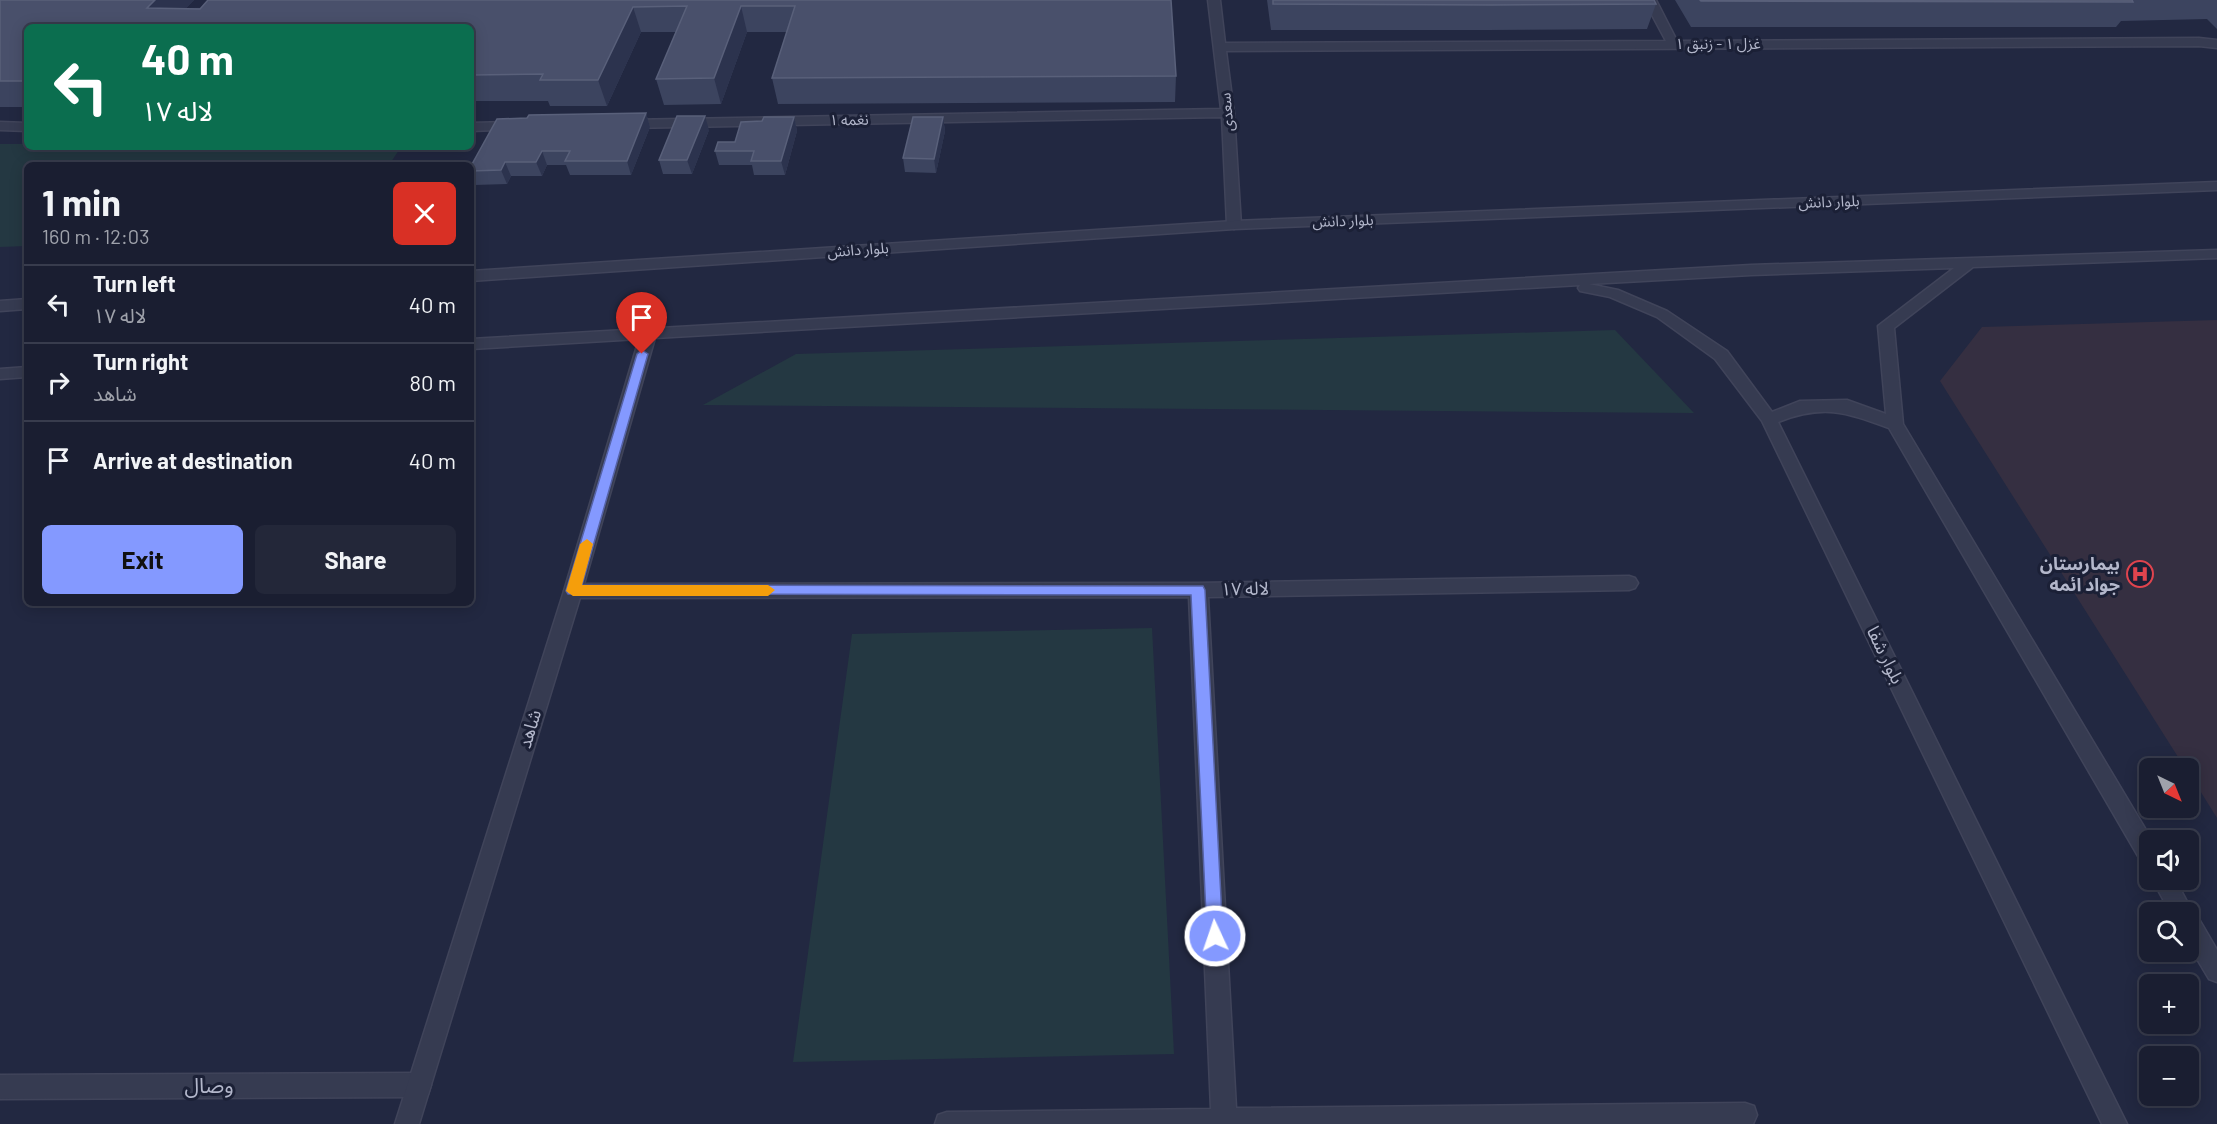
<!DOCTYPE html>
<html lang="en">
<head>
<meta charset="utf-8">
<style>
	body { margin:0; font-family:Barlow,"Noto Sans Arabic",sans-serif; background:#232739; color:#f1f3f6; height:100vh; display:flex; flex-direction:column; font-size:22px; white-space:nowrap }
	* { box-sizing:border-box; margin:0 }
	p { font-size:20px; color:#9fa2ab }
	.icon { flex:none; width:33px; height:33px; fill:none; stroke:currentColor; stroke-width:2; stroke-linecap:round; stroke-linejoin:round }
	.map { position:relative; flex:1; overflow:hidden }
	.panel { position:absolute; left:24px; top:162px; width:450px; height:444px; display:flex; flex-direction:column; background:#1a1e31; border-radius:9px; box-shadow:0 3px 15px #0003,0 0 0 2px #383c4d }
	.panel>* { flex:none }
	.guide { position:absolute; left:24px; top:24px; width:450px; height:126px; border-radius:9px; box-shadow:0 3px 15px #0003,0 0 0 2px #383c4d; background:#0b6e4f; color:#fff; overflow:hidden }
	.needle { width:39px; rotate:137deg }
	.controls { position:absolute; left:2139px; top:758px; display:grid; gap:12px }
	.controls a { display:grid; place-items:center; width:60px; height:60px; border-radius:9px; background:#1a1e31; box-shadow:0 3px 15px #0003,0 0 0 2px #383c4d; font-size:30px }
	.pin { position:absolute; display:grid; place-items:center; width:51px; height:51px; color:#fff; margin:-62px -26px; border-radius:50% 50% 50% 0; rotate:-45deg; box-shadow:0 0 6px #0007 }
	.pin .icon { rotate:45deg }
	.me { position:absolute; width:66px; margin:-33px; rotate:357deg; stroke-linejoin:round; filter:drop-shadow(0 0 4px #0008) }
	.turn { display:flex; align-items:center; gap:21px; height:126px; padding:0 18px; font-size:27px }
	.turn .icon { width:78px; height:78px; stroke-width:2.5 }
	.turn b { display:block; font-size:42px; line-height:51px }
	.round { display:grid; place-items:center; flex:none; width:63px; height:63px; border-radius:9px; background:#232739 }
	.overview { display:flex; align-items:center; justify-content:space-between; height:102px; padding:0 18px }
	h1 { font-size:36px; font-weight:700; line-height:45px }
	.button { display:flex; gap:12px; margin-top:auto; padding:12px 18px }
	.button a { flex:1; height:69px; border-radius:9px; background:#8499ff; color:#111; font-size:24px; font-weight:700; line-height:69px; text-align:center }
	.button a+a { background:#232739; color:#f1f3f6 }
	ul { padding:0; list-style:none }
	li { display:flex; align-items:center; gap:18px; height:78px; padding:0 18px; border-top:2px solid #383c4d }
	li div { flex:1 }
	li b { display:block; font-size:22px }
	li em { font-style:normal }
	.map>svg:first-child { display:block }
	.medical { fill:#352f41 }
	.green { fill:#243842 }
	.lines { fill:none; stroke-linecap:round; stroke-linejoin:round }
	.minor-casing { stroke:#40445a; stroke-width:3 }
	.tertiary-casing { stroke:#40445a; stroke-width:3 }
	.minor { fill:#363b51; fill-rule:evenodd }
	.tertiary { fill:#363b51; fill-rule:evenodd }
	.wall { fill:#3c445f }
	.shaded-wall { fill:#2c334e }
	.building { fill:#49506b; stroke:#59607a; stroke-width:1.5 }
	.route { fill:#8499ff; stroke:#5663a6; stroke-width:1.5 }
	.slow { fill:#f59e0b }
	.labels { text-anchor:middle; stroke-width:6; stroke-linejoin:round; paint-order:stroke }
	.far-street-label { font-size:15px; fill:#b3b7cb; stroke:#1b2036 }
	.poi-label { font-size:18px; font-weight:bold; fill:#b3b7cb; stroke:#1b2036; text-anchor:end }
	.street-label { font-size:18px; fill:#b3b7cb; stroke:#1b2036 }
	.near-street-label { font-size:21px; fill:#b3b7cb; stroke:#1b2036 }
</style>
</head>
<body>
<div class="map">
<svg width="2217" height="1124" viewBox="0 0 2217 1124">
	<rect width="100%" height="100%" fill="#222841"/>
	<path class="medical" d="M 2217,320 L 2217,818 L 2189,773 L 2188,768 L 2185,768 L 1940,381 L 1982,327 Z"/>
	<path class="green" d="M 0,144 L 27,144 L 27,147 L 401,147 L 389,165 L 27,165 L 27,246 L 0,247 Z
		M 1615,330 L 1694,413 L 703,405 L 796,354 Z
		M 1152,628 L 1174,1054 L 793,1062 L 852,634 Z"/>
	<g class="lines">
		<defs>
			<path id="minor" d="M 1208,0 L 1220,0 L 1225,43 L 1666,41 L 1644,0 L 1656,0 L 1677,41 L 2199,38 L 2217,40 L 2217,48 L 2199,46 L 1226,51 L 1234,113 L 1241,225 L 1234,229 L 1227,225 L 1222,117 L 627,128 L 621,124 L 627,120 L 1221,109 Z
				M 0,122 L 27,123 L 27,131 L 0,130 Z
				M 515,122 L 520,123 L 521,126 L 520,129 L 471,131 L 471,123 Z
				M 1629,576 L 1635,578 L 1638,583 L 1635,588 L 1629,590 L 1208,597 L 1236,1108 L 1745,1103 L 1754,1106 L 1757,1115 L 1753,1124 L 935,1124 L 938,1115 L 947,1112 L 1211,1109 L 1189,597 L 573,598 L 567,596 L 564,591 L 567,586 L 573,584 L 1198,583 Z
				M 419,1073 L 428,1076 L 431,1085 L 428,1094 L 419,1097 L 0,1099 L 0,1075 Z"/>
			<path id="tertiary" d="M 2217,182 L 2217,190 L 1234,229 L 471,281 L 471,271 L 1234,221 Z
				M 2217,250 L 2217,258 L 1973,267 L 1894,328 L 1903,424 L 2152,840 L 2150,840 L 2150,866 L 2142,863 L 1889,428 C 1845,412 1824,404 1778,422 L 2127,1124 L 2102,1124 L 1762,421 L 1715,359 L 1657,317 L 1610,297 L 1580,291 L 1578,288 L 1580,285 L 655,338 L 582,591 L 419,1124 L 395,1124 L 564,591 L 639,339 L 471,349 L 471,339 L 1751,265 ZM 1954,268 L 1878,326 L 1886,414 L 1847,400 L 1800,401 L 1772,412 L 1727,351 L 1667,311 L 1618,290 L 1589,284 L 1751,275 Z
				M 27,299 L 27,309 L 0,311 L 0,301 Z
				M 27,367 L 27,377 L 0,379 L 0,369 Z
				M 2152,879 L 2175,879 L 2193,913 L 2196,914 L 2217,950 L 2217,982 L 2209,979 L 2188,944 L 2188,912 L 2170,912 Z"/>
		</defs>
		<use href="#minor" class="minor-casing"/>
		<use href="#tertiary" class="tertiary-casing"/>
		<use href="#minor" class="minor"/>
		<use href="#tertiary" class="tertiary"/>
	</g>
	<path class="wall" d="M 0,0 L 194,0 L 186,8 L 1171,0 L 1176,76 L 1175,102 L 778,104 L 772,78 L 787,32 L 747,32 L 721,104 L 664,105 L 656,79 L 676,32 L 641,32 L 607,106 L 550,106 L 548,101 L 471,101 L 471,27 L 27,27 L 27,107 L 0,107 Z
		M 1267,0 L 1654,0 L 1656,4 L 1647,29 L 1486,30 L 1271,30 Z
		M 1675,0 L 2217,0 L 2217,29 L 2207,19 L 2121,21 L 2116,27 L 1691,27 Z
		M 646,113 L 650,127 L 631,175 L 570,175 L 566,165 L 547,165 L 542,176 L 511,176 L 507,184 L 475,185 L 471,176 L 471,166 L 527,118 Z
		M 794,117 L 797,131 L 785,175 L 754,175 L 752,165 L 719,165 L 715,151 L 735,142 L 762,121 Z
		M 943,117 L 945,131 L 936,173 L 905,172 L 903,158 Z
		M 709,130 L 692,174 L 663,174 L 659,160 Z"/>
	<path class="shaded-wall" d="M 155,0 L 194,0 L 169,27 L 147,8 Z
		M 741,6 L 747,32 L 721,104 L 714,78 Z
		M 633,7 L 641,32 L 607,106 L 598,80 Z
		M 646,113 L 650,127 L 631,175 L 627,161 Z
		M 705,116 L 709,130 L 692,174 L 687,160 Z
		M 794,117 L 797,131 L 785,175 L 781,161 Z
		M 943,117 L 945,131 L 936,173 L 934,159 Z
		M 542,151 L 547,165 L 542,176 L 536,162 Z
		M 505,162 L 511,176 L 507,184 L 501,170 Z"/>
	<path class="building" d="M 0,0 L 155,0 L 147,8 L 200,9 L 208,0 L 1171,0 L 1176,76 L 772,78 L 795,6 L 741,6 L 714,78 L 656,79 L 687,6 L 633,7 L 598,80 L 540,80 L 543,74 L 471,75 L 471,27 L 27,27 L 27,81 L 0,81 Z
		M 1273,0 L 1654,0 L 1656,4 L 1492,5 L 1273,4 Z
		M 1700,0 L 2132,0 L 2133,2 L 1701,1 Z
		M 646,113 L 627,161 L 565,161 L 570,151 L 542,151 L 536,162 L 505,162 L 501,170 L 471,171 L 471,166 L 497,119 L 527,118 L 529,115 Z
		M 677,116 L 705,116 L 687,160 L 659,160 Z
		M 764,117 L 794,117 L 781,161 L 751,161 L 754,151 L 715,151 L 718,142 L 735,142 L 741,122 L 762,121 Z
		M 913,117 L 943,117 L 934,159 L 903,158 Z"/>
	<path class="route" d="M 642,350 L 648,354 L 582,585 L 1203,586 L 1205,590 L 1223,936 L 1221,942 L 1215,945 L 1209,942 L 1207,936 L 1191,595 L 568,594 L 566,591 L 637,354 Z"/>
	<path class="slow" d="M 587,539 L 593,544 L 582,585 L 768,585 L 775,590 L 768,596 L 573,596 L 566,591 L 580,544 Z"/>
	<defs>
		<symbol id="hospital-ring" viewBox="-11 -11 22 22"><circle r="9.5" fill="#1b2036" stroke="#e0444e" stroke-width="1.5"/><path d="M-5-5h3v3.5h4V-5h3V5h-3V1.5h-4V5h-3Z" fill="#e0444e"/></symbol>
	</defs>
	<g fill-rule="evenodd">
		<use href="#hospital-ring" x="2125" y="559" width="30" height="30"/>
	</g>
	<g class="labels">
		<g class="far-street-label">
			<text x="1718" y="49">غزل ۱ - زنبق ۱</text>
			<text transform="translate(1227 112) rotate(-95)" y="5">سعدی</text>
			<text transform="translate(849 120) rotate(-1)" y="5">نغمه ۱</text>
			<text transform="translate(1829 202) rotate(-2)" y="5">بلوار دانش</text>
			<text transform="translate(1343 221) rotate(-2)" y="5">بلوار دانش</text>
			<text transform="translate(858 250) rotate(-4)" y="5">بلوار دانش</text>
		</g>
		<g class="poi-label">
			<text x="2120" y="570">بیمارستان<tspan x="2120" dy="21">جواد ائمه</tspan></text>
		</g>
		<g class="street-label">
			<text transform="translate(1245 589) rotate(-1)" y="6">لاله ۱۷</text>
			<text transform="translate(1885 655) rotate(64)" y="6">بلوار شفا</text>
			<text transform="translate(530 729) rotate(-73)" y="6">شاهد</text>
		</g>
		<g class="near-street-label">
			<text x="209" y="1093">وصال</text>
		</g>
	</g>
</svg>
<div class="controls">
<a><svg class="needle" viewBox="-14 -14 28 28"><path d="M0-13l5 13h-10z" fill="#e53935"/><path d="M0 13l5-13h-10z" fill="#9fa2ab"/></svg></a>
<a><svg class="icon" aria-label="sound" viewBox="0 0 24 24"><path d="M4 9h4l5-4v14l-5-4H4zM17 9q2 3 0 6"/></svg></a>
<a><svg class="icon" aria-label="search" viewBox="0 0 24 24"><circle cx="10" cy="10" r="6"/><path d="M15 15l6 6"/></svg></a>
<a>+</a>
<a>−</a>
</div>
<div class="pin" style="left:642px;top:354px;background:#d93025"><svg class="icon" aria-label="arrive" viewBox="0 0 24 24"><path d="M6 21V4h12l-3 4 3 4H6"/></svg></div>
<svg class="me" style="left:1215px;top:936px" viewBox="-20 -20 40 40"><circle r="17" fill="#8499ff" stroke="#fff" stroke-width="3"/><path d="M0-11L8 9 0 5-8 9z" fill="#fff"/></svg>
<div class="guide">
<div class="turn"><svg class="icon" aria-label="left" viewBox="0 0 24 24"><path d="M17 20v-9H6M10 6l-5 5 5 5"/></svg><div><b>40 m</b>لاله ۱۷</div></div>
</div>
<section class="panel">
<div class="overview"><div><h1>1 min</h1><p>160 m · 12:03</p></div><a class="round" style="background:#d93025;color:#fff"><svg class="icon" aria-label="close" viewBox="0 0 24 24"><path d="M6 6l12 12M18 6L6 18"/></svg></a></div>
<ul>
<li><svg class="icon" aria-label="left" viewBox="0 0 24 24"><path d="M17 20v-9H6M10 6l-5 5 5 5"/></svg><div><b>Turn left</b><p>لاله ۱۷</p></div><em>40 m</em></li>
<li><svg class="icon" aria-label="right" viewBox="0 0 24 24"><path d="M7 20v-9h11M14 6l5 5-5 5"/></svg><div><b>Turn right</b><p>شاهد</p></div><em>80 m</em></li>
<li><svg class="icon" aria-label="arrive" viewBox="0 0 24 24"><path d="M6 21V4h12l-3 4 3 4H6"/></svg><div><b>Arrive at destination</b></div><em>40 m</em></li>
</ul>
<div class="button"><a>Exit</a><a>Share</a></div>
</section>
</div>
</body>
</html>
